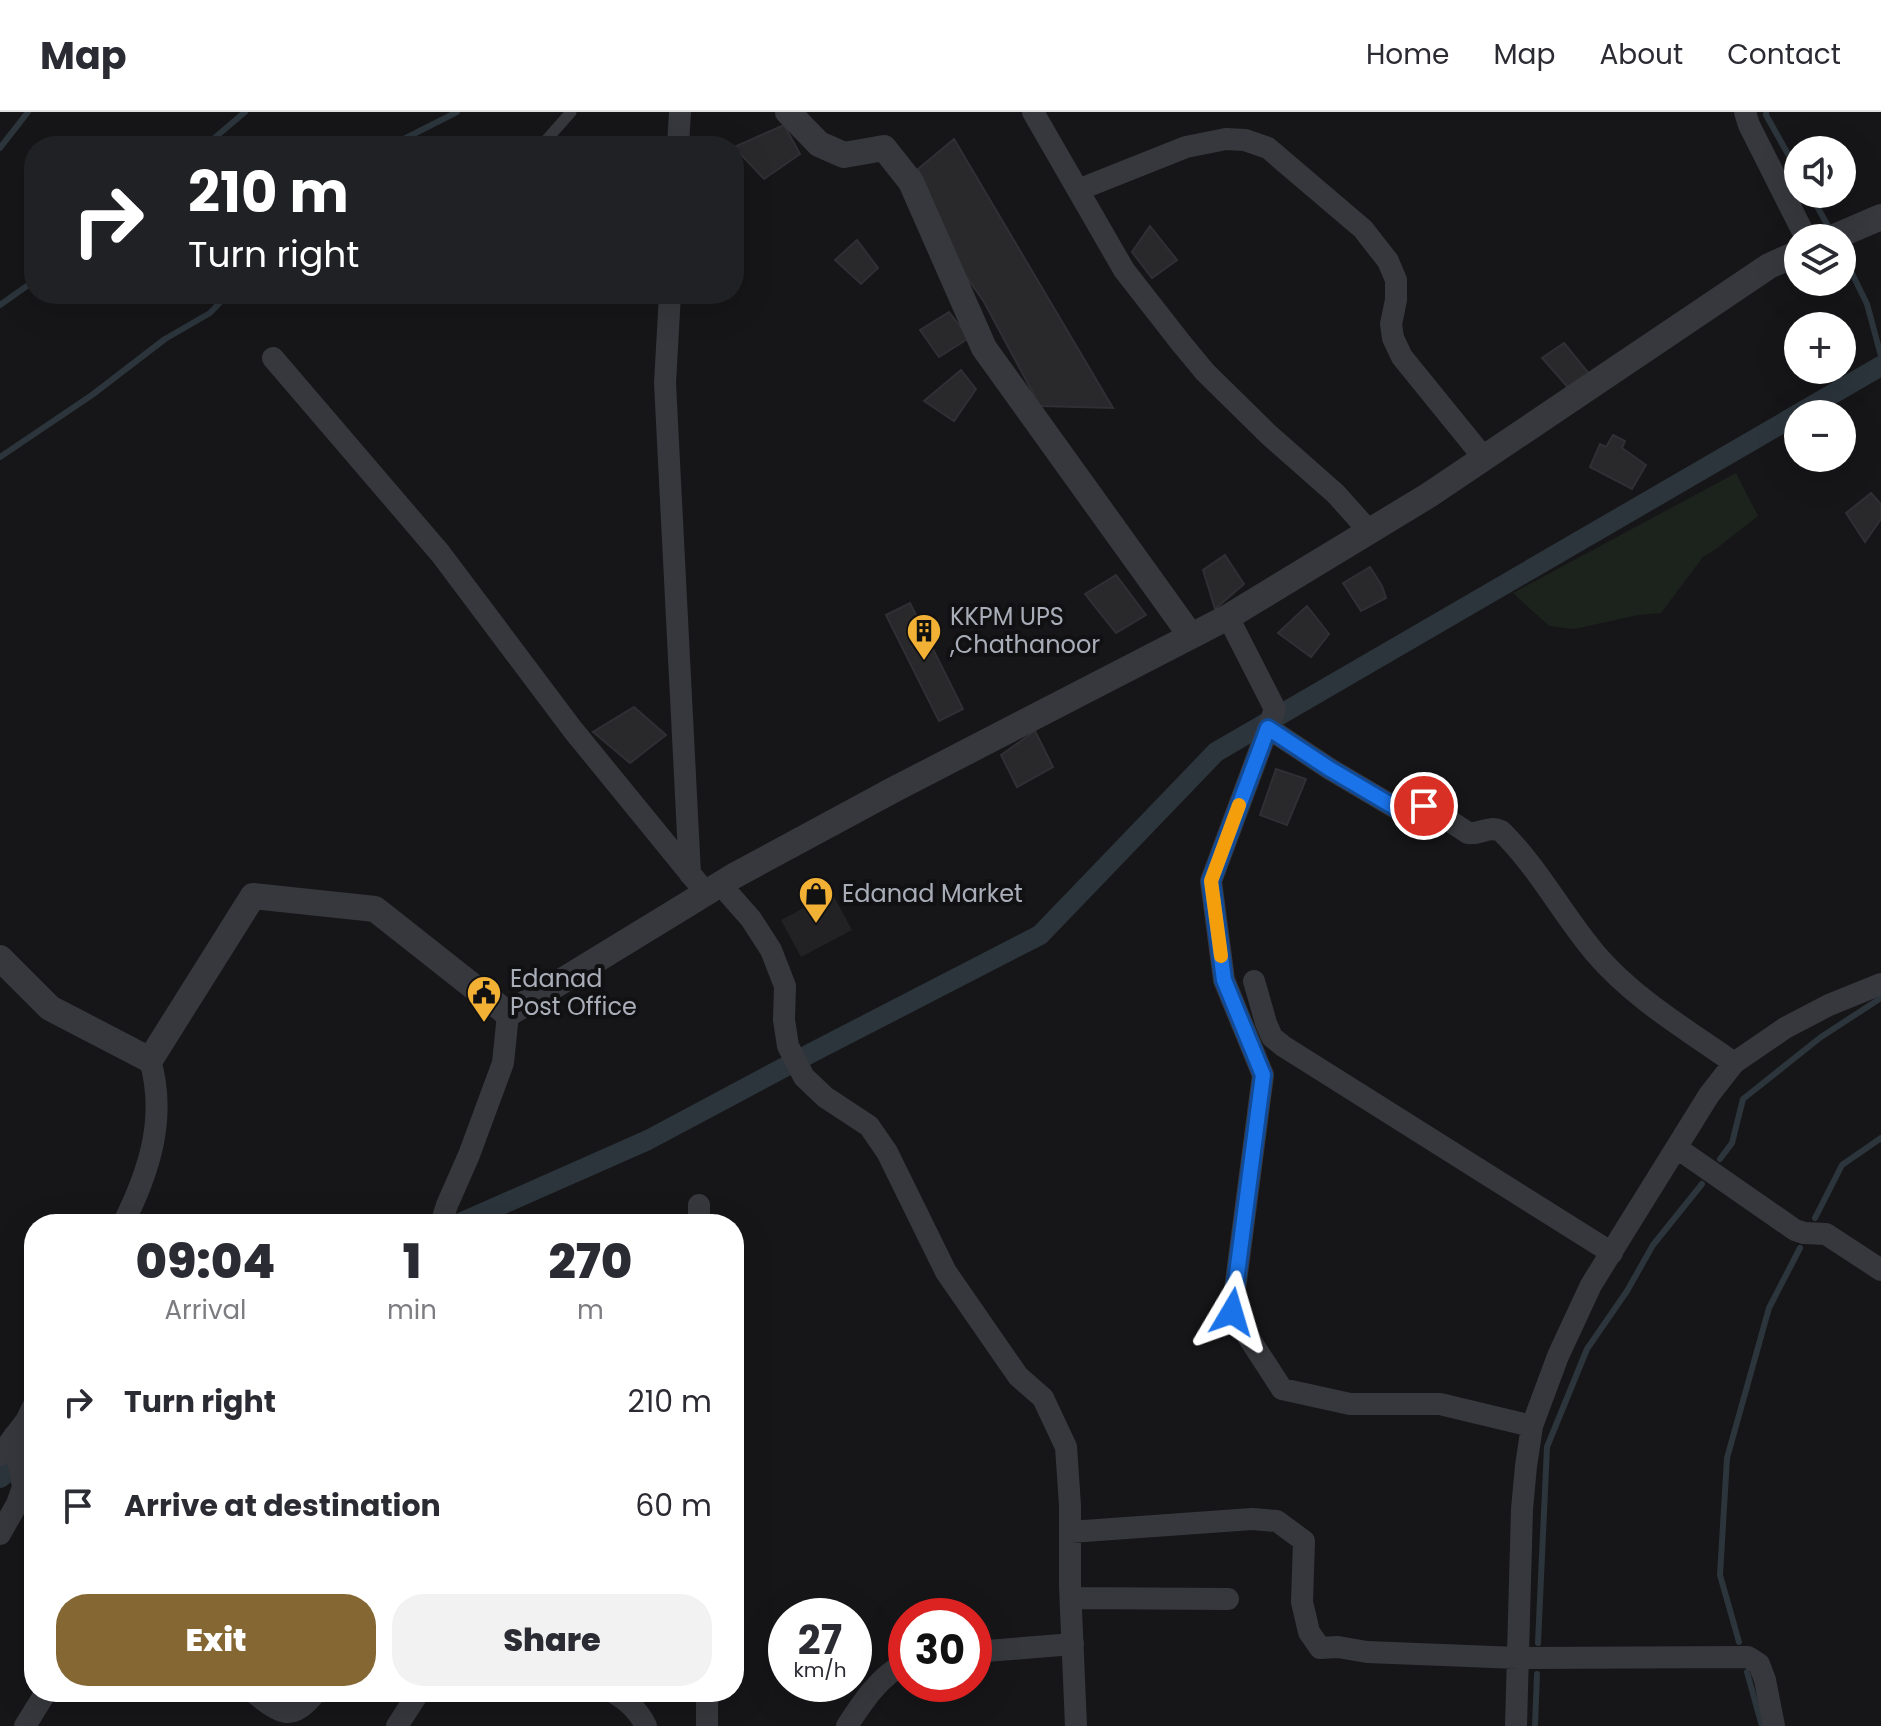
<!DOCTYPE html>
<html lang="en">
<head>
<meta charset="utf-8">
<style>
	body { margin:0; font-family:Poppins,sans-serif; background:#f2f2f3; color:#2b2b33; height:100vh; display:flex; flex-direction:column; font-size:30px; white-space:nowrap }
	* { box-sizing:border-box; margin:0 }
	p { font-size:26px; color:#7c7c81 }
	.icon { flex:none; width:44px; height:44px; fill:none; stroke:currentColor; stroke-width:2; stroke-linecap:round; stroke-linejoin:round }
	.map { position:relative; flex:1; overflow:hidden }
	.panel { position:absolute; left:24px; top:1102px; width:720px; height:488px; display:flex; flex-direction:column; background:#fff; border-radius:32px; box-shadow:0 8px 32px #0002 }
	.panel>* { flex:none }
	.top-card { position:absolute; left:24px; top:24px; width:720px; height:168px; border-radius:32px; box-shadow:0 8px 32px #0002; background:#202124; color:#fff; overflow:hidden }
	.fabs { position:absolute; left:1784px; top:24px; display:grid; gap:16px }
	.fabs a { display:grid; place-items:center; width:72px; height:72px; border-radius:50%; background:#fff; box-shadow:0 8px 32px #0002; font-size:40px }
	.speed { position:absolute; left:768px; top:1486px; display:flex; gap:16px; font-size:40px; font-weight:700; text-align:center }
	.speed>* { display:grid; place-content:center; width:104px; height:104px; border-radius:50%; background:#fff; box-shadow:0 8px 32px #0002; line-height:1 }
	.speed small { font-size:20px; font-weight:400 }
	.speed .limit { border:12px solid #d22; background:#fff; color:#111 }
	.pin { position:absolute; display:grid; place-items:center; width:68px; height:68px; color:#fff; margin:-34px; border:4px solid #fff; border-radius:50%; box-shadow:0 2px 8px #0007 }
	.me { position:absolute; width:88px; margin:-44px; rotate:7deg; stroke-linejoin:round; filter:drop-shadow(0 0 6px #0008) }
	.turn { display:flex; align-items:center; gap:28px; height:168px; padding:0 32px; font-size:36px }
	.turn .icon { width:104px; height:104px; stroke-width:2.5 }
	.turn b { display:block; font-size:56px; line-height:68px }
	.eta { display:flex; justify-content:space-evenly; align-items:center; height:136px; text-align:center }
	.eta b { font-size:48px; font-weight:800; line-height:56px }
	.primary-button { display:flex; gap:16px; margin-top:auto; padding:16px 32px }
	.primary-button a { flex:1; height:92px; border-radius:32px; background:#856733; color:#fff; font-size:32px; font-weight:800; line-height:92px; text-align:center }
	.primary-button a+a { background:#f2f2f3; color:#2b2b33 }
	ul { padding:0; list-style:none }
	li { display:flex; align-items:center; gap:24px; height:104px; padding:0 32px }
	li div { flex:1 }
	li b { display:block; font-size:30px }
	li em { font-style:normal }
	header { display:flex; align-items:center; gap:48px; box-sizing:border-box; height:112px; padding:0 40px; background:#fff; border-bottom:2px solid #e1e1e2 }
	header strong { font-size:38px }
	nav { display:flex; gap:44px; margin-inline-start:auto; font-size:28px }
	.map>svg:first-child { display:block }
	.built { fill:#222225 }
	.green { fill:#1c231d }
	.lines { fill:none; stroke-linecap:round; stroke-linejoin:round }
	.stream { stroke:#2c353c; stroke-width:6 }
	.canal { stroke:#2c353c; stroke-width:20 }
	.building { fill:#29292c; stroke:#303034; stroke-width:2 }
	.service { stroke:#37383d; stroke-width:11 }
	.minor { stroke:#37383d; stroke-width:22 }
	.tertiary { stroke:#37383d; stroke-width:26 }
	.route-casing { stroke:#114b97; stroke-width:20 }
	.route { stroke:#1a73e8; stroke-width:14 }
	.slow { stroke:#f59e0b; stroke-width:14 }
	.labels { text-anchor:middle; stroke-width:8; stroke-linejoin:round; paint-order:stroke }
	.poi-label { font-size:24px; fill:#a8adb8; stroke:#111113; text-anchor:start }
</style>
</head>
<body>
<header>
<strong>Map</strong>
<nav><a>Home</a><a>Map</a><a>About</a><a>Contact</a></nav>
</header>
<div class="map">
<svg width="1881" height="1614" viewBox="0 0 1881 1614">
	<rect width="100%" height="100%" fill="#161618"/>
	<path class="built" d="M 832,781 L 852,818 L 801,845 L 781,808 Z"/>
	<path class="green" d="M 1736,361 L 1758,404 L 1717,436 L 1703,445 L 1661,501 L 1638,503 L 1574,517 L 1549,514 L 1513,481 Z"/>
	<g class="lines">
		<path class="stream" d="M 1766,0 L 1766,3 L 1798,60
			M 205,34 L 245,0
			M 390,34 L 457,0
			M 0,36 L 28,0
			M 1810,82 L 1832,121
			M 1842,141 L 1867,192 L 1881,244
			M 0,193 L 34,169
			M 0,345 L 92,283 L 165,227 L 210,201 L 228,182
			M 1720,1047 L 1732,1031 L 1743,987 L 1821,925 L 1881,886
			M 1815,1106 L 1842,1053 L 1881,1026
			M 1739,1530 L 1720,1463 L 1727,1346 L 1769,1196 L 1800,1136
			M 1538,1531 L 1547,1335 L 1587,1237 L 1627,1179 L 1653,1133 L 1702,1072
			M 1747,1560 L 1762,1614
			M 1535,1614 L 1537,1562"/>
		<path class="canal" d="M 1798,302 L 1881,254
			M 458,1112 L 648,1028 L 813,940 L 1040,823 L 1216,640 L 1798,302
			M 0,1366 L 34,1340"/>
	</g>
	<path class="building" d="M 784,13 L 800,42 L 764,67 L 734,35 Z
		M 954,27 L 1113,296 L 1040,294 L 984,190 L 966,164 L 918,57 Z
		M 1150,114 L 1177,148 L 1152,166 L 1132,140 Z
		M 857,128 L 878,156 L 861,172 L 835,148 Z
		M 949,200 L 969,226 L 939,245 L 920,218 Z
		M 1564,231 L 1591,264 L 1572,280 L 1542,246 Z
		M 961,258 L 976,277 L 954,309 L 924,289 Z
		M 1613,323 L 1625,329 L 1622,336 L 1646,353 L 1632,377 L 1590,355 L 1600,332 L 1606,335 Z
		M 1871,381 L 1881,392 L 1881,407 L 1865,430 L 1846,401 Z
		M 1225,443 L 1244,472 L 1215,497 L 1203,458 Z
		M 1370,455 L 1382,474 L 1386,486 L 1361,499 L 1343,471 Z
		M 1116,463 L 1146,503 L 1116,521 L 1085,482 Z
		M 910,491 L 963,597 L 939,609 L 886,503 Z
		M 1307,494 L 1329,522 L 1311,545 L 1278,521 Z
		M 634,595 L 666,623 L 630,651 L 593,620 Z
		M 1035,619 L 1053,655 L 1017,675 L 1001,643 Z
		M 1276,657 L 1306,667 L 1287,713 L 1260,703 Z"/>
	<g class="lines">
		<path class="service" d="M 541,34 L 571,0"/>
		<path class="minor" d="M 1033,0 L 1124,158 L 1181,231 L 1205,260 L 1268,322 L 1336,382 L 1369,419
			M 1745,0 L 1749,13 L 1806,126
			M 678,34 L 680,0
			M 1078,78 L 1186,35 L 1226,27 L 1245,28 L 1268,36 L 1363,117 L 1388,149 L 1396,168 L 1396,188 L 1391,212 L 1393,226 L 1402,245 L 1484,346
			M 670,182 L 665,271 L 690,762
			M 273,246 L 440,441 L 573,618 L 706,781
			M 1228,505 L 1275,597 L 1211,769 L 1224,868 L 1263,963 L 1232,1200 L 1282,1277 L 1350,1292 L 1440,1292 L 1532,1314
			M 1268,616 L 1330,657 L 1401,699 C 1412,700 1420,692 1430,696 L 1468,721 C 1480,723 1489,713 1501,719 C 1538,755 1562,802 1595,841 C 1633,886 1686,917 1734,951
			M 724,770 L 729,782 L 751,807 L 771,838 L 785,874 L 784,908 L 788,934 L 804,965 L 825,985 L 869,1014 L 887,1040 L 946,1160 L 1018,1264 L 1043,1286 L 1066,1335 L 1070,1393 L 1070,1474 L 1076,1614
			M 1254,869 L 1266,911 L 1272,925 L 1283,934 L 1612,1141
			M 1677,1036 L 1795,1118 L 1804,1121 L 1826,1122 L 1881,1158
			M 699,1093 L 699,1112
			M 123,1112 C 149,1060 167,1006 150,948
			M 441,1112 L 447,1093 L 469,1043 L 503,951 L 508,902
			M 0,1343 L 26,1309 L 34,1293
			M 1070,1420 L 1252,1407 L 1277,1409 L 1304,1429 L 1302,1490 L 1309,1520 L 1320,1536 L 1338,1535 L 1367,1540 L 1518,1546 L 1748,1545 L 1759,1552 L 1765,1568 L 1774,1614
			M 0,1422 L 17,1392 L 23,1375 L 14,1324
			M 1071,1486 L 1228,1487
			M 974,1540 L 1073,1532
			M 253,1580 C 281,1602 291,1611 316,1580
			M 613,1580 C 628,1589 638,1598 646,1614
			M 707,1580 L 707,1614
			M 25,1614 L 46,1580
			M 397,1614 L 419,1580
			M 847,1614 C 862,1591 880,1563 906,1551
			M 1516,1614 L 1522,1397 L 1526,1354 L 1532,1314 L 1558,1244 L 1591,1173 L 1709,983 L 1734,951 L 1785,916 L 1829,893 L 1881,872"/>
		<path class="tertiary" d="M 788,0 L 819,32 L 844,43 L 884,36 L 911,70 L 984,236 L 1191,524
			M 1832,126 L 1881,105
			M 0,846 L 50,896 L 150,948 L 253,784 L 375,797 L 508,902 L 732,765 L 893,678 L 1228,505 L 1429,383 L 1769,154 L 1798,141"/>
	</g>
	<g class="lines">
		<defs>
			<path id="route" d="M 1232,1200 L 1263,963 L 1224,868 L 1211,769 L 1268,616 L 1330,657 L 1401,699 L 1406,699 L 1424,694"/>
		</defs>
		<use href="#route" class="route-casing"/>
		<use href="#route" class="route"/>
		<path class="slow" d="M 1221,844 L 1211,769 L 1239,693"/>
	</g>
	<defs>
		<symbol id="building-pin" viewBox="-11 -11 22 30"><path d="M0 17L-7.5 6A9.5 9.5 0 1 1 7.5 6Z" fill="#f2b134" stroke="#111113"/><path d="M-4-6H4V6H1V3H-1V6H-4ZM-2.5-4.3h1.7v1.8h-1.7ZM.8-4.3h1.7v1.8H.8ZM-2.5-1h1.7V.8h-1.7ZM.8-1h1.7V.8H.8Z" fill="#111"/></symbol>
		<symbol id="shop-pin" viewBox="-11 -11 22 30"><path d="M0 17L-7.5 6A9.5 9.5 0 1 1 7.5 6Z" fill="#f2b134" stroke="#111113"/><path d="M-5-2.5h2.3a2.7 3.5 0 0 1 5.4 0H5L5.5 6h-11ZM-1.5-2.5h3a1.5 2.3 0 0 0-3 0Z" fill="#111"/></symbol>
		<symbol id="civic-pin" viewBox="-11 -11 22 30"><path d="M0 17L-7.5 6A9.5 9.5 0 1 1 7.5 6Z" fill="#f2b134" stroke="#111113"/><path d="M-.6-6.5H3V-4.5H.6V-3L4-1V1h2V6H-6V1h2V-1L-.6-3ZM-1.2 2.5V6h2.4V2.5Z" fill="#111"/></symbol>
	</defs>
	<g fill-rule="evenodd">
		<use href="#building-pin" x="904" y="499" width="40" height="54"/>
		<use href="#shop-pin" x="796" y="762" width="40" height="54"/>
		<use href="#civic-pin" x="464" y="861" width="40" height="54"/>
	</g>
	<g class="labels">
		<g class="poi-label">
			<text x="950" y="513">KKPM UPS<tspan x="950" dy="28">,Chathanoor</tspan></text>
			<text x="842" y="790">Edanad Market</text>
			<text x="510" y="875">Edanad<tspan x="510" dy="28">Post Office</tspan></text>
		</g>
	</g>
</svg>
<div class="fabs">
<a><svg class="icon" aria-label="sound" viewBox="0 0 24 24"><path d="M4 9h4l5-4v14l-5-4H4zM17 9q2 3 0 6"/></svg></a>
<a><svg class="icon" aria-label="layers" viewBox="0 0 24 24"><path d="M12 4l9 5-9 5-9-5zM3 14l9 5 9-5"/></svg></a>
<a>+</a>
<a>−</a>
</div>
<div class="speed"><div>27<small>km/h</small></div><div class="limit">30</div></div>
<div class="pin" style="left:1424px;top:694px;background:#d93025"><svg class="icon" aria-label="arrive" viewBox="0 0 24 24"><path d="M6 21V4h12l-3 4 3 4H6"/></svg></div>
<svg class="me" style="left:1232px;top:1200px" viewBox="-20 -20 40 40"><path d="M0-17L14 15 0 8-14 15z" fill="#1a73e8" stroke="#fff" stroke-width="4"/></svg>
<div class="top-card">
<div class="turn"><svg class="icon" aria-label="right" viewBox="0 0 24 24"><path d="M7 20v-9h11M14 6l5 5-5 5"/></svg><div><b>210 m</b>Turn right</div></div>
</div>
<section class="panel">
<div class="eta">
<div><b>09:04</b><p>Arrival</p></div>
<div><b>1</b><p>min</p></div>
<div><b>270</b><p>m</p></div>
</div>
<ul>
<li><svg class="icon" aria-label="right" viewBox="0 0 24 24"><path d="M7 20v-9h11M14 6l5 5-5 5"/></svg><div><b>Turn right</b></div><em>210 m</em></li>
<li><svg class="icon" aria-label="arrive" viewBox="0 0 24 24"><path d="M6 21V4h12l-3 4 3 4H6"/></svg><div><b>Arrive at destination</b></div><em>60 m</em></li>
</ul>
<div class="primary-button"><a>Exit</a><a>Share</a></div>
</section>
</div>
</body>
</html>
